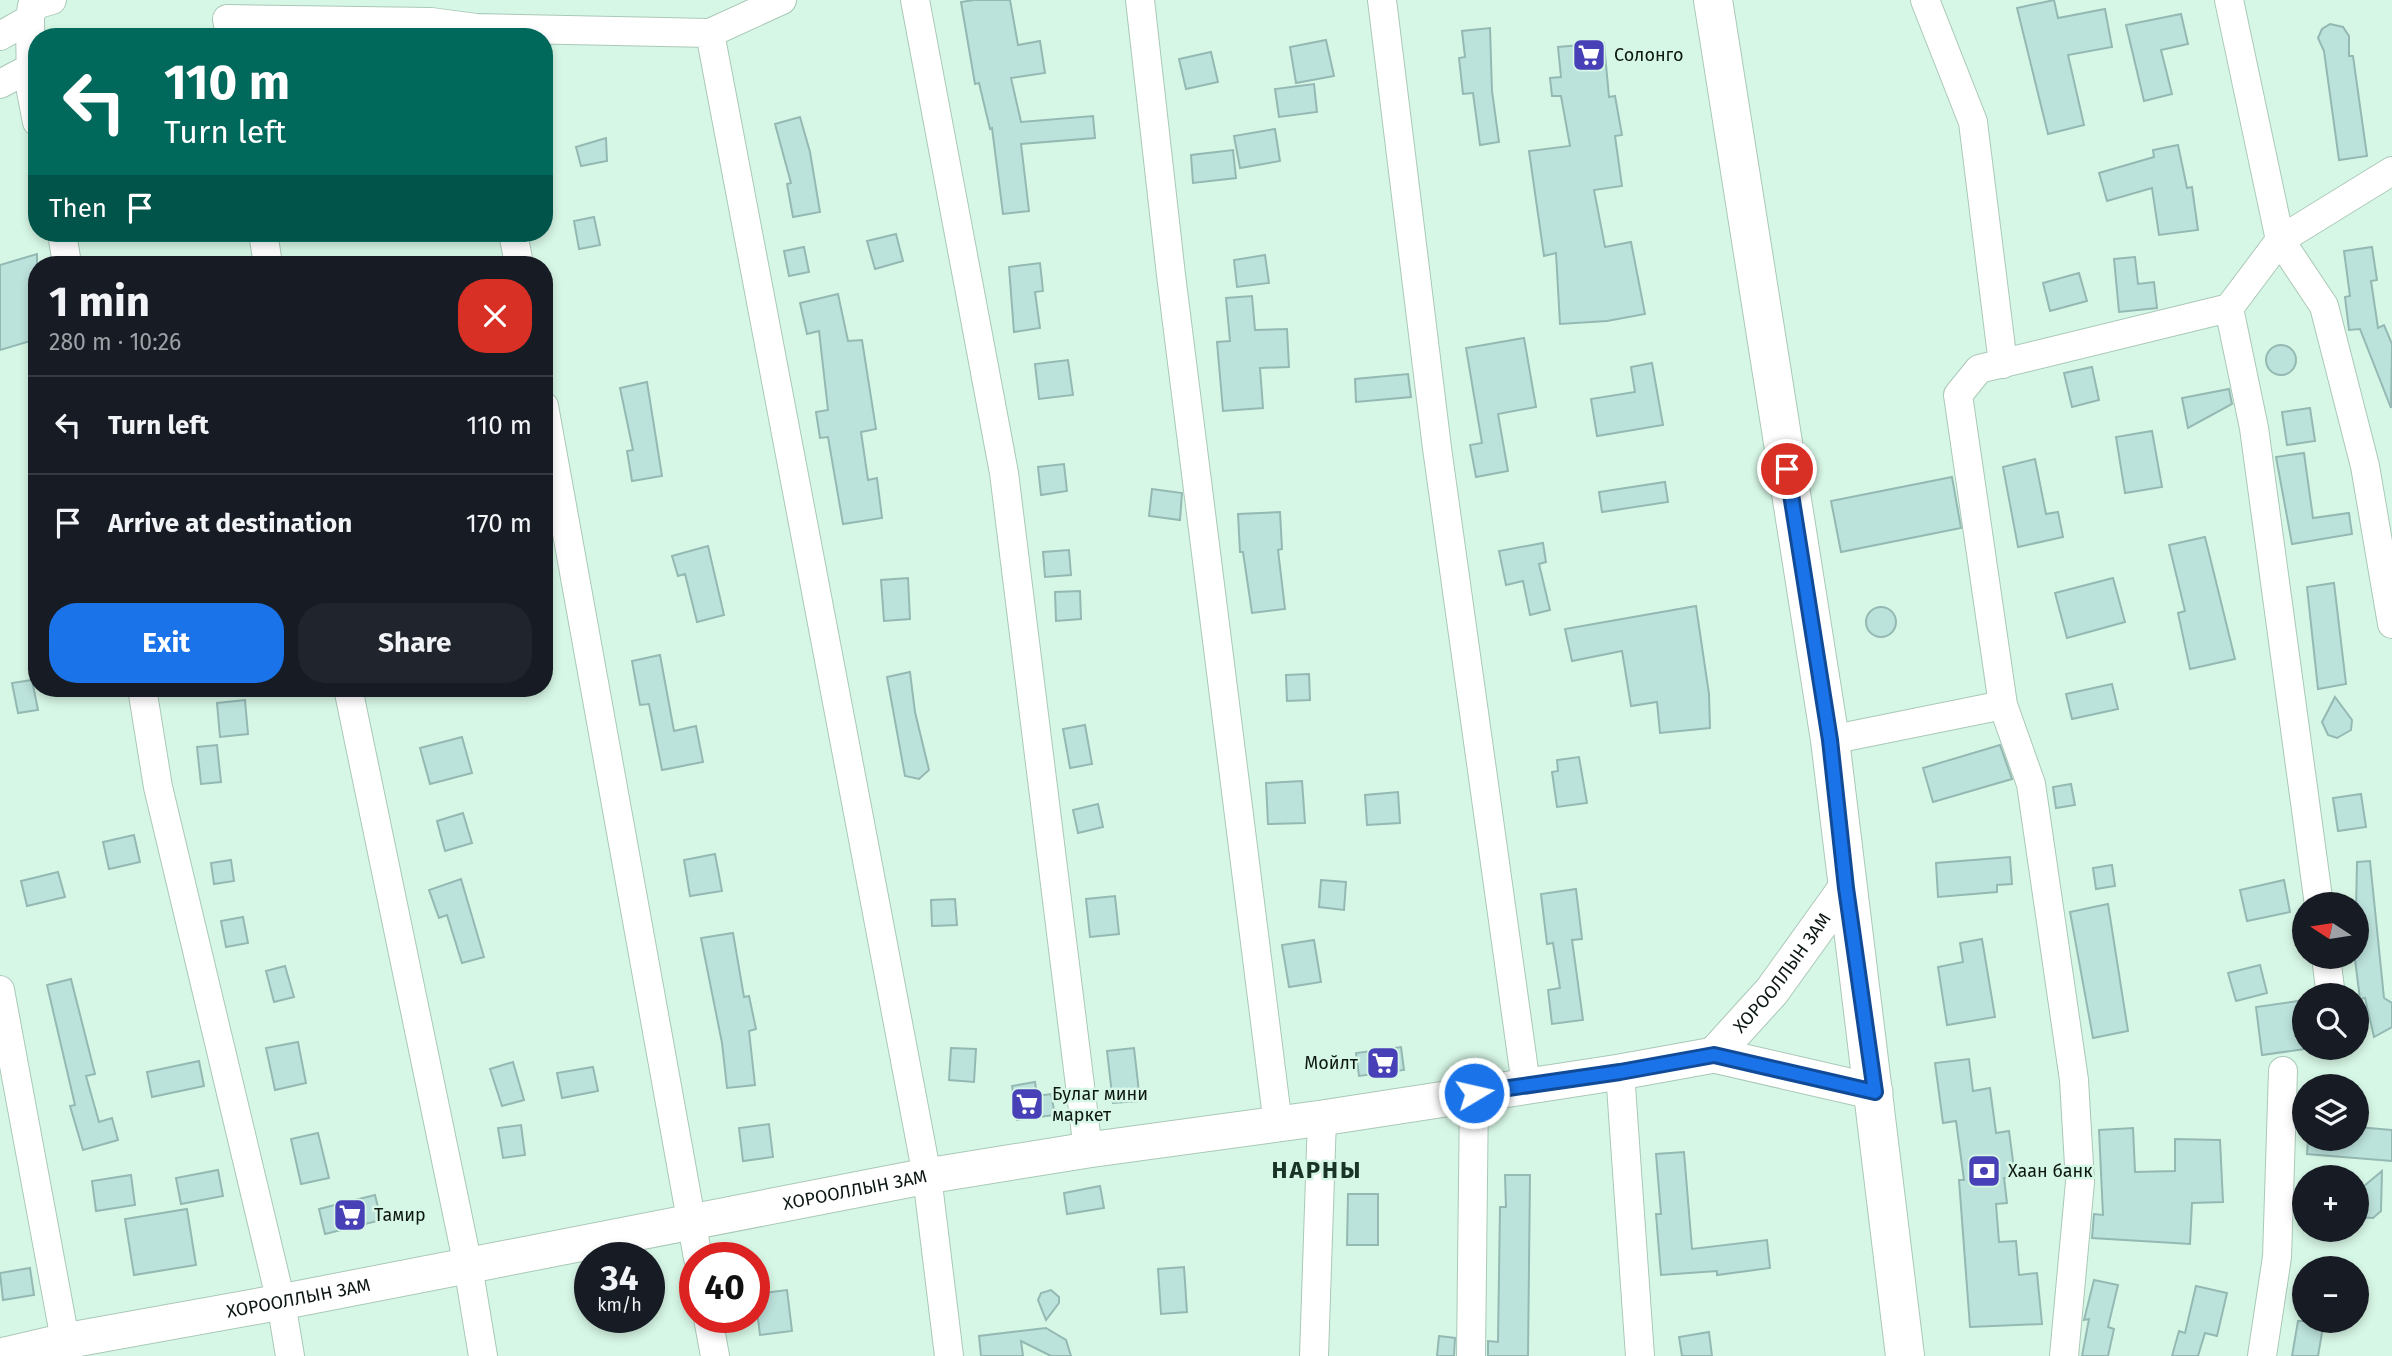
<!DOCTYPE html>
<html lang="en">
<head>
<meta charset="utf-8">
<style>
	body { margin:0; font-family:"Fira Sans",sans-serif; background:#20242c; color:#f1f3f6; height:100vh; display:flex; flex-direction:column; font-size:26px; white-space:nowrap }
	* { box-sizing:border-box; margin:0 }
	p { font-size:23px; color:#9ea1a6 }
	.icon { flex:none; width:38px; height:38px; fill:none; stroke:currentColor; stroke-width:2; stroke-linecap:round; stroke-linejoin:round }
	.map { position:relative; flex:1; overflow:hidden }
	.details { position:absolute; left:28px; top:256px; width:525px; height:441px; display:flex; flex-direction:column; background:#171b24; border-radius:28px; box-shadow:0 4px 10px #0003 }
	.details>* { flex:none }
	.hud { position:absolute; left:28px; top:28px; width:525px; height:214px; border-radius:28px; box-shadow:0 4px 10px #0003; background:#00695c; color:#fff; overflow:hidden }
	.needle { width:46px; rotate:282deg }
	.controls { position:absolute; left:2292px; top:892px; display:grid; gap:14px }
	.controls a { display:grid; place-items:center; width:77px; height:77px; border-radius:50%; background:#171b24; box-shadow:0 4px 10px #0003; font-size:35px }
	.speed { position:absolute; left:574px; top:1242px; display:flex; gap:14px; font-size:35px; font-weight:700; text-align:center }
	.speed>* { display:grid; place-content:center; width:91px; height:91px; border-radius:50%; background:#171b24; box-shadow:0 4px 10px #0003; line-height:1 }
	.speed small { font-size:18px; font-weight:400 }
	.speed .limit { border:10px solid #d22; background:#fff; color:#111 }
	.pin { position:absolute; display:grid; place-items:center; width:60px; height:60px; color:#fff; margin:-30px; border:4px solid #fff; border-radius:50%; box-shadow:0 2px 7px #0007 }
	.me { position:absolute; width:77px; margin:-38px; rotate:81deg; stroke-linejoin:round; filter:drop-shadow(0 0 5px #0008) }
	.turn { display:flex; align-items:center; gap:24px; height:147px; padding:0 21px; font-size:32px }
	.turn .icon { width:91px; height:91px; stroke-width:2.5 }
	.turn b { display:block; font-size:49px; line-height:60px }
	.then { display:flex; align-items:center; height:66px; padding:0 21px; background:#0003; gap:14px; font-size:26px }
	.round { display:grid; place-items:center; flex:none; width:74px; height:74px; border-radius:28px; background:#20242c }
	.headline { display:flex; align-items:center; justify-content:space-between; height:119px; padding:0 21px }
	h1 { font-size:42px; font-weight:700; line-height:52px }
	.primary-button { display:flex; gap:14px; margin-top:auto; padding:14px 21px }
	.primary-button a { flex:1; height:80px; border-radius:28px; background:#1a73e8; color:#fff; font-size:28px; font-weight:700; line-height:80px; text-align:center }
	.primary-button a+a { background:#20242c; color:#f1f3f6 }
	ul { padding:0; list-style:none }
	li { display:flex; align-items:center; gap:21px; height:98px; padding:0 21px; border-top:2px solid #363941 }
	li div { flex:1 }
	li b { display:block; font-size:26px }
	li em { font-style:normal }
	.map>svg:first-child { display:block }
	.building { fill:#bce2dc; stroke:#94b9b3; stroke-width:2 }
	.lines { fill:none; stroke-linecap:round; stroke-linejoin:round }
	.minor-casing { stroke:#aac8b7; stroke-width:30 }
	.tertiary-casing { stroke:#aac8b7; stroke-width:37 }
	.secondary-casing { stroke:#aac8b7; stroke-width:40 }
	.minor { stroke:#fff; stroke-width:28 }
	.tertiary { stroke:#fff; stroke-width:35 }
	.secondary { stroke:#fff; stroke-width:38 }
	.route-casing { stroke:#114b97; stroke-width:18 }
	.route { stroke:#1a73e8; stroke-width:12 }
	.labels { text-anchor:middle; stroke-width:5; stroke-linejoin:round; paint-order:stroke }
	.poi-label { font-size:18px; fill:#0d1812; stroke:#d7f7e6; text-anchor:start }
	.street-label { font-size:18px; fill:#0d1812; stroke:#d7f7e6 }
	.district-label { font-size:24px; font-weight:bold; letter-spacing:2px; fill:#193327; stroke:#d7f7e6 }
</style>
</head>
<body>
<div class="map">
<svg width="2392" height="1356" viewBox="0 0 2392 1356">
	<rect width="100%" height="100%" fill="#d7f7e6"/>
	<path class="building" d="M 974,0 L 1010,0 L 1018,45 L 1040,41 L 1045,73 L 1011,78 L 1021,122 L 1093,116 L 1095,138 L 1021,144 L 1029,211 L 1003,214 L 992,128 L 990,129 L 979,83 L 975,84 L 961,2 Z
		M 2054,0 L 2058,18 L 2105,9 L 2112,47 L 2068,55 L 2084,125 L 2048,134 L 2017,8 Z
		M 2181,14 L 2188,44 L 2161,50 L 2172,94 L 2144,101 L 2126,25 Z
		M 2330,24 L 2343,27 L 2349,36 L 2349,56 L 2353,56 L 2367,156 L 2339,160 L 2324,51 L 2318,38 L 2322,29 Z
		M 1490,28 L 1492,91 L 1499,142 L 1480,145 L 1473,93 L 1463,94 L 1459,58 L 1465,57 L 1462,31 Z
		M 1326,40 L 1334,76 L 1296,83 L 1290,47 Z
		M 1604,43 L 1609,97 L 1615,96 L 1622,135 L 1615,136 L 1622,186 L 1594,190 L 1605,247 L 1631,242 L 1645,314 L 1607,321 L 1560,324 L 1556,253 L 1544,256 L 1529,151 L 1570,146 L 1561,96 L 1552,96 L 1550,78 L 1561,77 L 1558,47 Z
		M 1211,52 L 1218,82 L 1186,89 L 1179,59 Z
		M 1314,84 L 1317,112 L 1279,117 L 1275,89 Z
		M 800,117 L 810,152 L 820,212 L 793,217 L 787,184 L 791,183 L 775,124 Z
		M 1275,129 L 1280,161 L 1240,168 L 1234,136 Z
		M 606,138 L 607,161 L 581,166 L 576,147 Z
		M 2178,145 L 2187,188 L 2192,187 L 2198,230 L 2159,235 L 2152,188 L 2107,201 L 2099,173 L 2154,157 L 2153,150 Z
		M 1233,150 L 1236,178 L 1193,183 L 1191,155 Z
		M 594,217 L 600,245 L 579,249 L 574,221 Z
		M 896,234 L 903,261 L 875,269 L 867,241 Z
		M 804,247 L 809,272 L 789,276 L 784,251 Z
		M 2372,247 L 2377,280 L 2371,281 L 2378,328 L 2384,325 L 2392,344 L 2391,408 L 2360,329 L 2349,330 L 2345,297 L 2350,296 L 2344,251 Z
		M 37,254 L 37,339 L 0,350 L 0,265 Z
		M 1265,255 L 1269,283 L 1237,287 L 1234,260 Z
		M 2135,257 L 2138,284 L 2154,282 L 2157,308 L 2119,312 L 2114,259 Z
		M 1040,263 L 1043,291 L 1035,292 L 1040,328 L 1014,332 L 1009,267 Z
		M 2079,273 L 2087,301 L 2050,311 L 2043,283 Z
		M 838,294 L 848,341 L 862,340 L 876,429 L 861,432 L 868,480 L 877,478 L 882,518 L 843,524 L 828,437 L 820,438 L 816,412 L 828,410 L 819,331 L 807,334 L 800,303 Z
		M 1252,296 L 1255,330 L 1287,329 L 1289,367 L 1260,368 L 1263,408 L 1223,411 L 1217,342 L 1230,341 L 1226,298 Z
		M 1524,338 L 1536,407 L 1498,414 L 1508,471 L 1476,477 L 1470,445 L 1482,443 L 1466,348 Z
		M2266 360a15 15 0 1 1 30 0a15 15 0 1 1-30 0Z
		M 1068,360 L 1073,395 L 1039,399 L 1035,364 Z
		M 1652,363 L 1663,425 L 1597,436 L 1591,399 L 1635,392 L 1631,367 Z
		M 2092,367 L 2099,400 L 2072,407 L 2064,373 Z
		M 1408,374 L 1411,397 L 1356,402 L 1355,379 Z
		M 647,382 L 662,476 L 632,481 L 627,451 L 633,450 L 620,388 Z
		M 2229,389 L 2232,404 L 2188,428 L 2182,398 Z
		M 2310,408 L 2315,441 L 2287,445 L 2282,412 Z
		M 2152,431 L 2162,487 L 2125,493 L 2116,437 Z
		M 2304,453 L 2313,518 L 2349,513 L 2352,534 L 2292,544 L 2276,457 Z
		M 2035,459 L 2046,514 L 2058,512 L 2063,537 L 2018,547 L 2003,467 Z
		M 1064,464 L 1067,491 L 1041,495 L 1038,467 Z
		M 1952,477 L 1961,528 L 1841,552 L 1831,501 Z
		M 1665,482 L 1668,502 L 1602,512 L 1599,492 Z
		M 1152,489 L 1182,493 L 1180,520 L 1149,516 Z
		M 1280,512 L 1282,549 L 1278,550 L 1285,609 L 1252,613 L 1243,552 L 1240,552 L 1238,514 Z
		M 2205,537 L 2235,659 L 2190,669 L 2178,613 L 2185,611 L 2169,545 Z
		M 1543,543 L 1546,562 L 1539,564 L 1550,610 L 1530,615 L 1523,581 L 1506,585 L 1499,551 Z
		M 708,546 L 724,615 L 697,622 L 685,574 L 678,576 L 672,556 Z
		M 1069,550 L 1071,575 L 1045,577 L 1043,552 Z
		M 908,578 L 910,619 L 884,621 L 881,580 Z
		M 2113,578 L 2125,622 L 2067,638 L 2055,593 Z
		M 2334,583 L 2346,684 L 2318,689 L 2307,587 Z
		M 1080,591 L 1081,619 L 1056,621 L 1055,592 Z
		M 1696,606 L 1709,694 L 1710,728 L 1660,733 L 1657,702 L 1631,706 L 1622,651 L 1572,661 L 1565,629 Z
		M1866 622a15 15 0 1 1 30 0a15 15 0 1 1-30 0Z
		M 660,655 L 674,731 L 696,726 L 703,762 L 662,770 L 649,704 L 640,705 L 632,661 Z
		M 910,672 L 915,712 L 929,770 L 919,779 L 905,776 L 887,677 Z
		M 1309,674 L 1310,700 L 1287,701 L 1286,675 Z
		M 32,680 L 38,710 L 18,713 L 12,683 Z
		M 2112,684 L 2118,709 L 2072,719 L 2066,694 Z
		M 2335,697 L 2352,720 L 2351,730 L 2337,738 L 2328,735 L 2322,722 Z
		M 245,700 L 248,734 L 220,737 L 217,703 Z
		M 1085,725 L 1092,764 L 1070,768 L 1063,729 Z
		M 462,737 L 472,773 L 430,784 L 420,748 Z
		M 217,745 L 221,782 L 201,784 L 197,747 Z
		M 2000,745 L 2012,779 L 1933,802 L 1923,768 Z
		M 1579,757 L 1587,803 L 1557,807 L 1552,772 L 1558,771 L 1557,760 Z
		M 1302,781 L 1305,823 L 1268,824 L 1266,783 Z
		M 2071,784 L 2075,805 L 2056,808 L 2053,787 Z
		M 1398,792 L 1400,823 L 1367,825 L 1365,795 Z
		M 2361,794 L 2366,827 L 2338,831 L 2333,798 Z
		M 1098,804 L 1103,827 L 1078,833 L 1073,810 Z
		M 463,813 L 472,843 L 445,851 L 437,821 Z
		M 134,835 L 140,862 L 109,869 L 103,842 Z
		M 715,854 L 722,891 L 690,896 L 684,860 Z
		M 2010,857 L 2012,884 L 1997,885 L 1997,892 L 1938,897 L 1936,863 Z
		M 231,860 L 234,881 L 214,884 L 211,863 Z
		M 2370,861 L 2384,998 L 2392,1003 L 2392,1027 L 2374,1037 L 2365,998 L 2360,999 L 2355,960 L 2357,862 Z
		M 2112,865 L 2115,886 L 2096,889 L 2093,868 Z
		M 58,872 L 65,897 L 27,906 L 21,881 Z
		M 461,879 L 484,957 L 462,963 L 447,915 L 439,918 L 429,890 Z
		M 1321,880 L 1346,882 L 1344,910 L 1319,907 Z
		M 2284,880 L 2290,912 L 2247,921 L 2240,890 Z
		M 1576,889 L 1582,939 L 1572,940 L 1583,1020 L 1552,1024 L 1548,990 L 1560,988 L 1553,943 L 1547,944 L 1541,894 Z
		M 1115,896 L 1119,934 L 1090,937 L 1086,899 Z
		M 955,899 L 957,925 L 932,926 L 931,900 Z
		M 2108,904 L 2128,1031 L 2093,1038 L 2070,912 Z
		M 243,917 L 248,943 L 226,947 L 221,921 Z
		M 733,933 L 744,997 L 749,996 L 756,1029 L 749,1031 L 755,1085 L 727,1088 L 722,1043 L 701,938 Z
		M 1982,939 L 1995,1017 L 1947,1025 L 1938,967 L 1963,962 L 1960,943 Z
		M 1314,940 L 1321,982 L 1289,987 L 1282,945 Z
		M 2260,965 L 2267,993 L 2236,1001 L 2228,973 Z
		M 285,966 L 294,997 L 274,1002 L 266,971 Z
		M 71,979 L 95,1074 L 86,1076 L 99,1122 L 112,1118 L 118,1140 L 83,1150 L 70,1106 L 75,1105 L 47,985 Z
		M 2305,1000 L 2305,1049 L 2262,1055 L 2256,1007 Z
		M 298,1042 L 306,1083 L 275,1090 L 266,1048 Z
		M 1401,1047 L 1404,1070 L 1359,1076 L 1356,1053 Z
		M 951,1048 L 976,1049 L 974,1082 L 949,1080 Z
		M 1134,1048 L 1140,1101 L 1113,1103 L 1107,1051 Z
		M 1969,1059 L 1973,1091 L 1990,1088 L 1996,1133 L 2009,1131 L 2015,1176 L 2004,1178 L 2007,1203 L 1996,1204 L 1999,1242 L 2016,1241 L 2019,1275 L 2037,1273 L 2042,1324 L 1970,1327 L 1959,1180 L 1964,1180 L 1956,1121 L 1943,1123 L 1935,1063 Z
		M 199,1061 L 204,1086 L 152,1097 L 147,1072 Z
		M 513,1062 L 524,1100 L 502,1106 L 490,1069 Z
		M 593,1067 L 598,1091 L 562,1098 L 557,1073 Z
		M 1035,1082 L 1037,1096 L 1051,1094 L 1055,1115 L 1017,1120 L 1012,1086 Z
		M 769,1124 L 773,1157 L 743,1161 L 739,1128 Z
		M 521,1125 L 525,1155 L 503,1158 L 498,1128 Z
		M 2357,1127 L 2392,1130 L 2392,1161 L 2307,1154 L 2308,1139 L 2357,1139 Z
		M 2133,1128 L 2135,1172 L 2175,1171 L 2175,1139 L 2220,1140 L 2223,1202 L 2192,1203 L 2190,1244 L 2092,1238 L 2094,1214 L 2103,1215 L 2099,1130 Z
		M 318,1133 L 329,1178 L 301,1184 L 291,1139 Z
		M 1684,1152 L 1692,1249 L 1767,1240 L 1770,1268 L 1717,1275 L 1717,1271 L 1661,1275 L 1656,1214 L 1661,1214 L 1656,1154 Z
		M 218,1170 L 223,1196 L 181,1204 L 176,1178 Z
		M 2382,1171 L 2381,1211 L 2373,1218 L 2357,1217 L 2357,1192 Z
		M 131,1175 L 135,1205 L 96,1211 L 92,1181 Z
		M 1505,1175 L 1530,1175 L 1528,1356 L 1488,1356 L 1488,1341 L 1498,1342 L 1500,1207 L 1506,1207 Z
		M 1100,1186 L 1104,1208 L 1067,1214 L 1064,1193 Z
		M 1348,1194 L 1378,1194 L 1378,1245 L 1347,1245 Z
		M 375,1195 L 381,1220 L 325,1234 L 319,1209 Z
		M 187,1209 L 196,1265 L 134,1275 L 125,1219 Z
		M 1184,1267 L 1187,1312 L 1161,1314 L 1158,1269 Z
		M 30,1268 L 34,1295 L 3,1300 L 0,1273 Z
		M 2094,1280 L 2118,1285 L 2108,1327 L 2114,1329 L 2108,1356 L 2082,1356 L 2089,1319 L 2084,1320 Z
		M 2196,1286 L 2227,1293 L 2217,1336 L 2205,1333 L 2198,1356 L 2172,1356 L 2179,1331 L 2185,1333 Z
		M 787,1290 L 792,1331 L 760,1335 L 755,1294 Z
		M 1051,1290 L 1059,1297 L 1059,1303 L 1046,1320 L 1038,1300 L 1041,1293 Z
		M 2298,1321 L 2324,1321 L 2318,1356 L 2292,1356 Z
		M 1046,1328 L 1066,1340 L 1071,1356 L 1051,1356 L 1021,1341 L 1023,1356 L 981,1356 L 979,1336 Z
		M 1709,1332 L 1712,1356 L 1682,1356 L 1679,1337 Z
		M 1439,1336 L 1455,1338 L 1454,1356 L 1437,1356 Z"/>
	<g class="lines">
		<defs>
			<path id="minor" d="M 915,0 L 1004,473 L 1088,1150
				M 1140,0 L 1171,275 L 1278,1125
				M 1382,0 L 1437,448 L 1526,1085
				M 1925,0 L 1973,122 L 2003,364
				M 2229,0 L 2280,240 L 2324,306 L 2365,466 L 2392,624
				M 30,19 L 31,91 L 37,122
				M 710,33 L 927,1176 L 949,1356
				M 0,36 L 30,19 L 32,6 L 52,0
				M 230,37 L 227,19 L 431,22 L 476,28 L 710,33 L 782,0
				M 0,84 L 32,67
				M 62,233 L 67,264
				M 263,233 L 268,264
				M 513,233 L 519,264
				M 2229,308 L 2254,428 L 2319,905
				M 544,406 L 698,1258
				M 142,688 L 158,787 L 281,1302 L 290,1356
				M 348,688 L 468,1266 L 483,1356
				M 2003,705 L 2031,784 L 2074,1080 L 2080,1182 L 2064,1356
				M 1830,740 L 2003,705 L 1958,395 L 1979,369 L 2229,308 L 2280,240 L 2392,171
				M 2326,957 L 2331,996
				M 0,990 L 68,1356
				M 1620,1072 L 1640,1356
				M 708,1318 L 715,1356
				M 1314,1356 L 1322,1118
				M 1471,1356 L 1474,1093
				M 2262,1356 L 2277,1257 L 2283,1071"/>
			<g id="tertiary">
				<path id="s1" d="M 1714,1055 L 1772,991 L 1846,888"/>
				<path id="s2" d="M 1,1356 L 65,1341 L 281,1302 L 927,1176 L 1088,1150 L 1322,1118 L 1620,1072 L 1714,1055 L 1875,1092"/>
			</g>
			<path id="secondary" d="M 1713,0 L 1830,740 L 1905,1356"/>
		</defs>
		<use href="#minor" class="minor-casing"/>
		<use href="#tertiary" class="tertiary-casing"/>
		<use href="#secondary" class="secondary-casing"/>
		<use href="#minor" class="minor"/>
		<use href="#tertiary" class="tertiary"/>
		<use href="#secondary" class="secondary"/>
	</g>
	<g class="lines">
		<defs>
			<path id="route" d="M 1474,1093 L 1620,1072 L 1714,1055 L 1875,1092 L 1846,888 L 1830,740 L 1787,469"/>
		</defs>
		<use href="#route" class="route-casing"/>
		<use href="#route" class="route"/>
	</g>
	<defs>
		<symbol id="supermarket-square" viewBox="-11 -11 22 22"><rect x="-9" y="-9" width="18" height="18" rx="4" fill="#4740b6" stroke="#d7f7e6"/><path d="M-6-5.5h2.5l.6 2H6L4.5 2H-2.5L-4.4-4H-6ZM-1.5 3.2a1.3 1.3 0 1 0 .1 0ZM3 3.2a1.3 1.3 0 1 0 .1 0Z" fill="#fff"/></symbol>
		<symbol id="bank-square" viewBox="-11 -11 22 22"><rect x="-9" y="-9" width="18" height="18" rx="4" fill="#4740b6" stroke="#d7f7e6"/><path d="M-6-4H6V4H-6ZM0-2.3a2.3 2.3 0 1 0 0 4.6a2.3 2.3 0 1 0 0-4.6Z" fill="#fff"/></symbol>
	</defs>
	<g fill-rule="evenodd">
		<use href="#supermarket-square" x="1570" y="36" width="38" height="38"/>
		<use href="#supermarket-square" x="1364" y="1044" width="38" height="38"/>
		<use href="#supermarket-square" x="1008" y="1085" width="38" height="38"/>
		<use href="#bank-square" x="1965" y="1152" width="38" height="38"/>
		<use href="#supermarket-square" x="331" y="1196" width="38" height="38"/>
	</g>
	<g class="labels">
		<g class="poi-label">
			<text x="1614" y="61">Солонго</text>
			<text x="1358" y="1069" text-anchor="end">Мойлт</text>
			<text x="1052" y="1100">Булаг мини<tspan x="1052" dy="21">маркет</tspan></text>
			<text x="2008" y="1177">Хаан банк</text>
			<text x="374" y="1221">Тамир</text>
		</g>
		<g class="street-label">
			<text dy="6" stroke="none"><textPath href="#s1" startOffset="107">ХОРООЛЛЫН ЗАМ</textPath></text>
			<text dy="6" stroke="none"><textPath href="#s2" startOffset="870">ХОРООЛЛЫН ЗАМ</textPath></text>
			<text dy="6" stroke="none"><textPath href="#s2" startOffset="303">ХОРООЛЛЫН ЗАМ</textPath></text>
		</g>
		<g class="district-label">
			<text x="1317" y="1178">НАРНЫ</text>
		</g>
	</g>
</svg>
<div class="controls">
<a><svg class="needle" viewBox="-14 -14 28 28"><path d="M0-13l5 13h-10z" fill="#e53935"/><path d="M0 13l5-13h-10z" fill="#9ea1a6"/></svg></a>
<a><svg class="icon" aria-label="search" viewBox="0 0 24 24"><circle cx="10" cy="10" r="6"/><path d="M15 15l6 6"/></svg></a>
<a><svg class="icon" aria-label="layers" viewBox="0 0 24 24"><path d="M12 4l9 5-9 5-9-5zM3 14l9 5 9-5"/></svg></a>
<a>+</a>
<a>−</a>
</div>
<div class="speed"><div>34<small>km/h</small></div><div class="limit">40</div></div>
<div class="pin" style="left:1787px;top:469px;background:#d93025"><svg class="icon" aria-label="arrive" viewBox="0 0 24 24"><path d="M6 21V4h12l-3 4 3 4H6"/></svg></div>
<svg class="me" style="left:1474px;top:1093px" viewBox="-20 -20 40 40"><circle r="17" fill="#1a73e8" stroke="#fff" stroke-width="3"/><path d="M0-11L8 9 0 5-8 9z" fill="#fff"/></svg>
<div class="hud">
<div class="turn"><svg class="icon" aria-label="left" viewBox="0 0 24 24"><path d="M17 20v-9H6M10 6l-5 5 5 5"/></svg><div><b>110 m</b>Turn left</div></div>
<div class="then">Then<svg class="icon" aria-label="arrive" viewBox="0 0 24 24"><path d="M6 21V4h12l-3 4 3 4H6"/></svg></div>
</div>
<section class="details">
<div class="headline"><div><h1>1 min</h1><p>280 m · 10:26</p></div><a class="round" style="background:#d93025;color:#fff"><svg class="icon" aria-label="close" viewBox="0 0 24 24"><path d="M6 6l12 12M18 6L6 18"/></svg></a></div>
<ul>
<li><svg class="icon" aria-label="left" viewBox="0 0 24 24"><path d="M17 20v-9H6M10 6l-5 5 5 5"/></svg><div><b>Turn left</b></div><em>110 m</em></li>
<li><svg class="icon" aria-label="arrive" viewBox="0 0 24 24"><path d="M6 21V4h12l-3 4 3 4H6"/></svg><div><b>Arrive at destination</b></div><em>170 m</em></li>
</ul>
<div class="primary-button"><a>Exit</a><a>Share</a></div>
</section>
</div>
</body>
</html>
